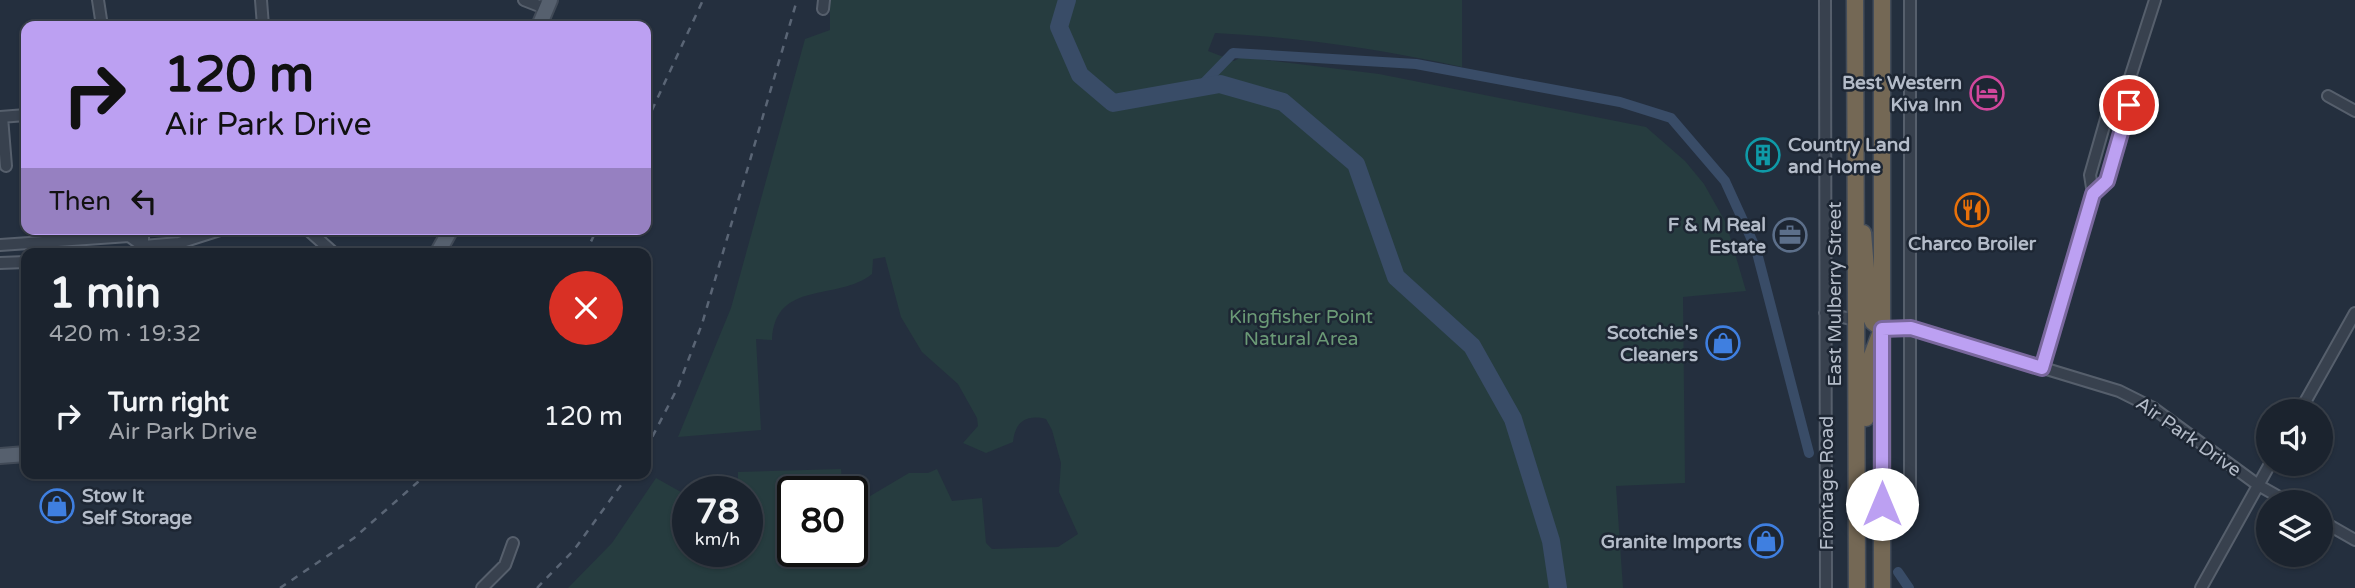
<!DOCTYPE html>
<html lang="en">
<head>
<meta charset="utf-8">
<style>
	body { margin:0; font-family:"Varela Round",sans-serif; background:#282f3a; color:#f1f3f6; height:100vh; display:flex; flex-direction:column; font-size:26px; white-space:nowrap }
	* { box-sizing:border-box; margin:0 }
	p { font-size:23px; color:#a0a4aa }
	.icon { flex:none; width:38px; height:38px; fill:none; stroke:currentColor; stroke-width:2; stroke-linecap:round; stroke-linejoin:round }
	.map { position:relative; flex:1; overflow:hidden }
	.drawer { position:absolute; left:21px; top:248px; width:630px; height:231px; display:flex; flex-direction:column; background:#1b232e; border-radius:14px; box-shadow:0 2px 5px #0004,0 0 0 2px #39404a }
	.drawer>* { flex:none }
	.banner { position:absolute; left:21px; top:21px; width:630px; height:214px; border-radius:14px; box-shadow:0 2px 5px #0004,0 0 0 2px #39404a; background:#bca0f2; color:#111; overflow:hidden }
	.controls { position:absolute; left:2256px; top:399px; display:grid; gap:14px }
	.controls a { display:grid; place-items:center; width:77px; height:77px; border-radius:50%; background:#1b232e; box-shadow:0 2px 5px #0004,0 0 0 2px #39404a; font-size:35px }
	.speed { position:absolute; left:672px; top:476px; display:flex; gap:14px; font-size:35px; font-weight:700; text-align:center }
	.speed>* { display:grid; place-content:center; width:91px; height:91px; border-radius:50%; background:#1b232e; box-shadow:0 2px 5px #0004,0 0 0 2px #39404a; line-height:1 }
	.speed small { font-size:18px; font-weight:400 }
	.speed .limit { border:4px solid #111; border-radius:10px; background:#fff; color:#111 }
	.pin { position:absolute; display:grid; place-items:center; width:60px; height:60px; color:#fff; margin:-30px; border:4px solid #fff; border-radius:50%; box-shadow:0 2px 7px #0007 }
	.me { position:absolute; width:77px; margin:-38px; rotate:0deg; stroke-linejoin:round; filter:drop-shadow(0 0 5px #0008) }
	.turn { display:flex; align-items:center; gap:24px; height:147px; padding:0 28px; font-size:32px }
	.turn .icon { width:91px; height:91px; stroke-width:2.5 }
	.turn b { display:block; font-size:49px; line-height:60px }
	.then { display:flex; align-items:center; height:66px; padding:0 28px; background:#0003; gap:14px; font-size:26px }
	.round { display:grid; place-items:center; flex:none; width:74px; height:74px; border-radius:37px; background:#282f3a }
	.overview { display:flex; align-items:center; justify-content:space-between; height:119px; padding:0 28px }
	h1 { font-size:42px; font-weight:700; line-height:52px }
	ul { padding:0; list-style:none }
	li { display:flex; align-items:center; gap:21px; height:98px; padding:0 28px }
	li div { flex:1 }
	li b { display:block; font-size:26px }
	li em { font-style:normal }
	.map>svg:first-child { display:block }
	.green { fill:#263c3f }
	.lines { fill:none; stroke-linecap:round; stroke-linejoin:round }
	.canal { stroke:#394c67; stroke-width:10 }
	.river { stroke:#394c67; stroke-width:18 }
	.minor-casing { stroke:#565f6c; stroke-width:14 }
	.major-casing { stroke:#414a57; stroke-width:18 }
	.highway-casing { stroke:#434c59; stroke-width:19 }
	.minor { stroke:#38414e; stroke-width:10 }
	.major { stroke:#56606e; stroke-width:14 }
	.highway { stroke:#746855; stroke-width:16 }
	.rail { stroke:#5a6575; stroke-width:2.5; stroke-dasharray:7 7; stroke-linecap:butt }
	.route-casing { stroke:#7a689d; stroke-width:18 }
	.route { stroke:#bca0f2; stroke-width:12 }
	.labels { text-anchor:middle; stroke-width:5; stroke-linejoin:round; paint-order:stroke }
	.poi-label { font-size:19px; font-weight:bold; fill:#b4bcc9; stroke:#1d2633; text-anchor:end }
	.street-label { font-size:19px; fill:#b4bcc9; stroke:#1d2633 }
	.park-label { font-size:19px; fill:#6b9a76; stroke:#1d2633 }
</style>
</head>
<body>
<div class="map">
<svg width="2355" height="588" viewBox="0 0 2355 588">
	<rect width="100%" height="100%" fill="#242f3e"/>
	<path class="green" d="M 830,0 L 1462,0 L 1462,67 C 1380,49 1298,37 1215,33 L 1208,51 L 1234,61 L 1241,57 L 1379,74 L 1646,127 L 1685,161 L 1704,184 L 1726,223 L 1746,291 L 1683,297 L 1685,483 L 1616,486 L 1623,588 L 568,588 L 612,543 L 656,478 L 688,496 L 688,551 L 747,551 L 747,492 L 738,492 L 738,472 L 841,469 L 842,482 L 839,492 L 793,492 L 793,551 L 852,551 L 852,499 L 860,502 L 909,473 L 928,473 L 937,469 L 952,501 L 982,498 L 986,543 L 992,549 L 1058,547 L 1078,534 L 1059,492 L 1061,463 L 1052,430 L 1046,419 C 1026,414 1015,422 1013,442 L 986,453 L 963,443 L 978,426 L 977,418 L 958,384 L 922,352 L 901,317 L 885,257 L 873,259 L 872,274 C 837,302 775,279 772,340 L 756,339 L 761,430 L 678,437 L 731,308 L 805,39 L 830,30 Z"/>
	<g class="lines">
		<path class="canal" d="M 1199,88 L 1233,53 L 1416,64 L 1620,102 L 1671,118 L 1725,181 L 1756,249 L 1809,453
			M 1898,572 L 1909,588"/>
		<path class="river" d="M 1067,0 L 1059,27 L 1080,75 L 1113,103 L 1220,84 L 1283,102 L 1356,164 L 1396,277 L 1472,346 L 1513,419 L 1551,541 L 1558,588"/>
		<defs>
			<path id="minor" d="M 98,0 L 102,26
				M 261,0 L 263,26
				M 524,0 L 547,9
				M 1825,0 L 1826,588
				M 823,9 L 824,0
				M 2127,87 L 2155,0
				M 2328,96 L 2355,111
				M 0,117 L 26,115
				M 2,117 L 6,166
				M 143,229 L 143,246
				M 307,229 L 335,254
				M 0,245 L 129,236 L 143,246
				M 131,254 L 143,246 L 179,243 L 223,229
				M 0,263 L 26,262
				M 1825,313 L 1855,320
				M 1882,329 L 1911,328 L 2119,391 L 2153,408 L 2258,485 L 2288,502
				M 2042,368 L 2093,194 L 2090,175 L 2112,98 L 2127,87 L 2129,105 L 2107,181 L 2093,194
				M 2300,411 L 2355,313
				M 1882,504 L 1910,511 L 1910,0
				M 2320,520 L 2355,540
				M 482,588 L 505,565 L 513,543
				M 2201,588 L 2270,464"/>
			<path id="major" d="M 539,26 L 550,0
				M 437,254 L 451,229
				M 0,456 L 26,454"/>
			<path id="highway" d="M 1855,0 L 1857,588
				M 1863,233 L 1870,315 L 1873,322 L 1882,329
				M 1866,418 L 1867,369 L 1880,334
				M 1882,588 L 1882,0"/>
		</defs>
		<use href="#minor" class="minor-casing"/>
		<use href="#major" class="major-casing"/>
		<use href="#highway" class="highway-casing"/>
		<use href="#minor" class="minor"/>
		<use href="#major" class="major"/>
		<use href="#highway" class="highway"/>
		<path class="rail" d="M 646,123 L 703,0
			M 585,254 L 597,229
			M 646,449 L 678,387 L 702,324 L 797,0
			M 280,588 L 354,538 L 427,474
			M 537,588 L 574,550 L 629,474"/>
	</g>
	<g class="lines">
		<defs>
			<path id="route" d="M 1882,504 L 1882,329 L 1911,328 L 2042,368 L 2093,194 L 2107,181 L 2129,105"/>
		</defs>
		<use href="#route" class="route-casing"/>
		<use href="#route" class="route"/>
	</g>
	<defs>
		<symbol id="hotel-ring" viewBox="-11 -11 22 22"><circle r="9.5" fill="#1d2633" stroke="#d1479c" stroke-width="1.5"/><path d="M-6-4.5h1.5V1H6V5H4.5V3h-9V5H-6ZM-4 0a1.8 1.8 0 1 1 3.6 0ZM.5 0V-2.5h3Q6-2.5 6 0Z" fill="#d1479c"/></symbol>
		<symbol id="building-ring" viewBox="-11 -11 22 22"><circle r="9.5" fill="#1d2633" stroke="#0f9aa8" stroke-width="1.5"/><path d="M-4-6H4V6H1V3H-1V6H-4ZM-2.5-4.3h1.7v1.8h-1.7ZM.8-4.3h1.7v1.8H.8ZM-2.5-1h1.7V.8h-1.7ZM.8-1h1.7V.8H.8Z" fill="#0f9aa8"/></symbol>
		<symbol id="restaurant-ring" viewBox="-11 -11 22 22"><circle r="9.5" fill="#1d2633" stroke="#e8710a" stroke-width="1.5"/><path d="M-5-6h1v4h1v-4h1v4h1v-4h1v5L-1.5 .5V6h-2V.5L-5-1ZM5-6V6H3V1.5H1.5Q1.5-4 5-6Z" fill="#e8710a"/></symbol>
		<symbol id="office-ring" viewBox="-11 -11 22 22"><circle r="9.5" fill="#1d2633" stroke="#5c6f8a" stroke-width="1.5"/><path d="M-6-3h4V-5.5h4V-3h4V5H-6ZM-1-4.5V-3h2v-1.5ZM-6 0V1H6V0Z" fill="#5c6f8a"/></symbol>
		<symbol id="shop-ring" viewBox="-11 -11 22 22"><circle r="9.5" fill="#1d2633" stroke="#3f7fe0" stroke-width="1.5"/><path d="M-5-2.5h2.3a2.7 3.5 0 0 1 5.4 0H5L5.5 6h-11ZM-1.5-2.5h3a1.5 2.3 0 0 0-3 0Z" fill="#3f7fe0"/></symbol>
	</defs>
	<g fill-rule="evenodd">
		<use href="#hotel-ring" x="1968" y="74" width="38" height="38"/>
		<use href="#building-ring" x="1744" y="136" width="38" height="38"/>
		<use href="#restaurant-ring" x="1953" y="191" width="38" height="38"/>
		<use href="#office-ring" x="1771" y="216" width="38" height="38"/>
		<use href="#shop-ring" x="1704" y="324" width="38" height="38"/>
		<use href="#shop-ring" x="38" y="487" width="38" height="38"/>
		<use href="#shop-ring" x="1747" y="522" width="38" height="38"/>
	</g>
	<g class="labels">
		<g class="poi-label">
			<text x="1962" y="89">Best Western<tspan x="1962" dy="22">Kiva Inn</tspan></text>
			<text x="1788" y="151" text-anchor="start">Country Land<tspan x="1788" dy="22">and Home</tspan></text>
			<text x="1766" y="231">F &amp; M Real<tspan x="1766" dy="22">Estate</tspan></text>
			<text x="1972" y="250" text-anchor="middle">Charco Broiler</text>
			<text x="1698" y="339">Scotchie's<tspan x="1698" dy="22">Cleaners</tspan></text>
			<text x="82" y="502" text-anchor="start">Stow It<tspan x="82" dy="22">Self Storage</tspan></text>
			<text x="1742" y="548">Granite Imports</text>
		</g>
		<g class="street-label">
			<text transform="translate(1834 294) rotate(-90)" y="7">East Mulberry Street</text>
			<text transform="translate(2189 436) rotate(35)" y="7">Air Park Drive</text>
			<text transform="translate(1826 483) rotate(-90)" y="7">Frontage Road</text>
		</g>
		<g class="park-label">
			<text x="1301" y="323">Kingfisher Point<tspan x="1301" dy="22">Natural Area</tspan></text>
		</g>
	</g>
</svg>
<div class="controls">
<a><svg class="icon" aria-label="sound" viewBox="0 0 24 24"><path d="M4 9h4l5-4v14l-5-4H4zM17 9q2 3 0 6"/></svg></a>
<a><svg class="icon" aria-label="layers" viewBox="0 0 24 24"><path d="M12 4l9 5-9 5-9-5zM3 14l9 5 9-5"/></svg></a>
</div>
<div class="speed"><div>78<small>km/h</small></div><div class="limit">80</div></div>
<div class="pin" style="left:2129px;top:105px;background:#d93025"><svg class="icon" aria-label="arrive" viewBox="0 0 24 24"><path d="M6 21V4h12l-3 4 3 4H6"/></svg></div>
<svg class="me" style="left:1882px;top:504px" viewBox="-20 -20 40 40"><circle r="19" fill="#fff"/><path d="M0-13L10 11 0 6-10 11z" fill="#bca0f2"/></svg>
<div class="banner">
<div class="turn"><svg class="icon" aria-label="right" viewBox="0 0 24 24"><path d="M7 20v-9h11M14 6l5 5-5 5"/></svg><div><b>120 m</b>Air Park Drive</div></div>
<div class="then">Then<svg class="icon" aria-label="left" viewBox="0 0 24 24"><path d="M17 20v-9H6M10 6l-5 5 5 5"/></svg></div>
</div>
<section class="drawer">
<div class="overview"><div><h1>1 min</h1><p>420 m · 19:32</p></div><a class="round" style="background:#d93025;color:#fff"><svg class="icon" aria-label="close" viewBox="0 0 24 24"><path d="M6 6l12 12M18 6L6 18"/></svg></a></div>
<ul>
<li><svg class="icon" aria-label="right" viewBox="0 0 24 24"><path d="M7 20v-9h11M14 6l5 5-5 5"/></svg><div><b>Turn right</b><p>Air Park Drive</p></div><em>120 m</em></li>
</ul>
</section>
</div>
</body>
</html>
